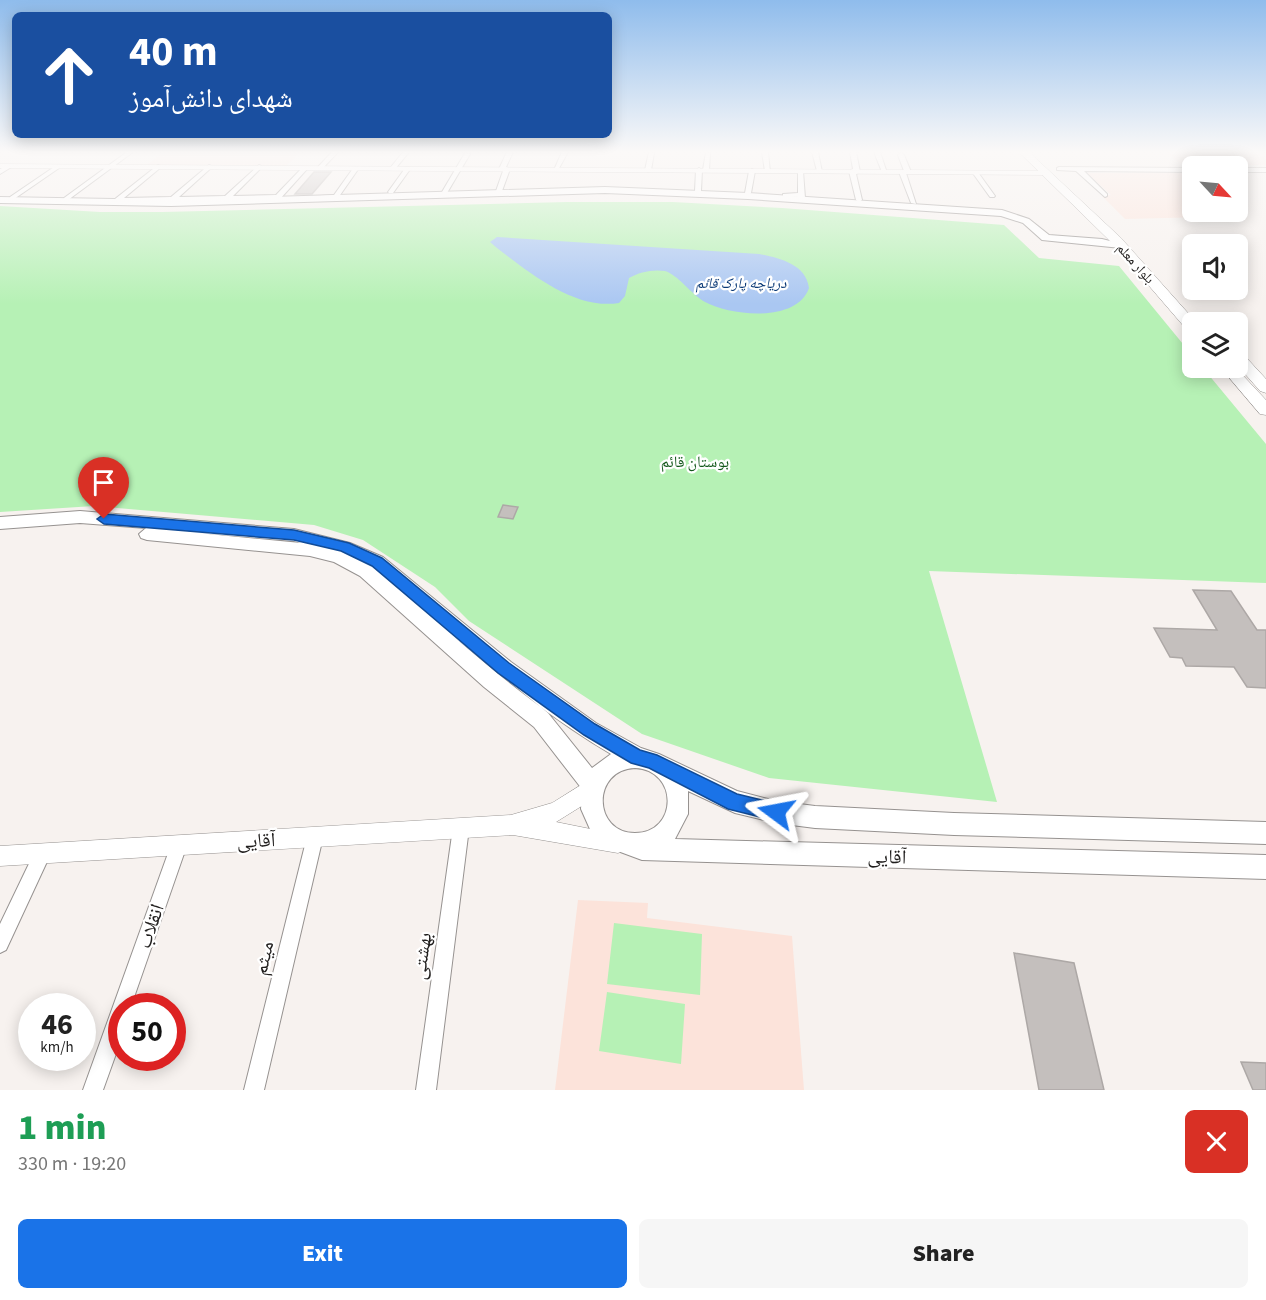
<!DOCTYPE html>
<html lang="en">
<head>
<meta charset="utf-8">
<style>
	body { margin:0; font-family:"Source Sans 3","Noto Naskh Arabic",sans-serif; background:#f6f6f6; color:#222; height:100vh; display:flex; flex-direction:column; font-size:22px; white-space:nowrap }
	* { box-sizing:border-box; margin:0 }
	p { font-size:20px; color:#767676 }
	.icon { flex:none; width:33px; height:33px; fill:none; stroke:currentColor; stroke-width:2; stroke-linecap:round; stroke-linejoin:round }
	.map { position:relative; height:1090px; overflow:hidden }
	.details { display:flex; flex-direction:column; background:#fff; flex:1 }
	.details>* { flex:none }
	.banner { position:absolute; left:12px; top:12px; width:600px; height:126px; border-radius:9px; box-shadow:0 3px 15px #0003; background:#1a4fa0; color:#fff; overflow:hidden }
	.needle { width:39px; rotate:116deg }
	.controls { position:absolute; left:1182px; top:156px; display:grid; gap:12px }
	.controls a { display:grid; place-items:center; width:66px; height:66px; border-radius:9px; background:#fff; box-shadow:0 3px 15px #0003; font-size:30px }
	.speed { position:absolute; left:18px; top:993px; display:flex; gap:12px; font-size:30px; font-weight:700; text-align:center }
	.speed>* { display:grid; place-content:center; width:78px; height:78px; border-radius:50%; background:#fff; box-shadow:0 3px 15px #0003; line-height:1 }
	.speed small { font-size:15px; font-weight:400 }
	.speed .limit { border:9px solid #d22; background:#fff; color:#111 }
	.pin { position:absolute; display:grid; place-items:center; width:51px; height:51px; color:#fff; margin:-62px -26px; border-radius:50% 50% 50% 0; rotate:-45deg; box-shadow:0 0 6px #0007 }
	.pin .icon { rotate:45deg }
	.me { position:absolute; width:66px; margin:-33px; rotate:283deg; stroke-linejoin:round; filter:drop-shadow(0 0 4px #0008) }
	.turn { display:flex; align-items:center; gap:21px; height:126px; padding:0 18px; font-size:27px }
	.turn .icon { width:78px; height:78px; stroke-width:2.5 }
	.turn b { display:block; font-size:42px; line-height:51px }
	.round { display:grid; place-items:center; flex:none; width:63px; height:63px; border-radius:9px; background:#f6f6f6 }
	.summary { display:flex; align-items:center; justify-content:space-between; height:102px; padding:0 18px }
	h1 { font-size:36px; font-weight:800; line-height:45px; color:#1e9e55 }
	.primary-button { display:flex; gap:12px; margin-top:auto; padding:12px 18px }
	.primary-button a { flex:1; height:69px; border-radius:9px; background:#1a73e8; color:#fff; font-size:24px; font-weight:800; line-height:69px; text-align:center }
	.primary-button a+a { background:#f6f6f6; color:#222 }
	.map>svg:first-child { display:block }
	.education { fill:#fce3da }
	.green { fill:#b6f1b5 }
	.water { fill:#aac7f2 }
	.building { fill:#c4bfbd; stroke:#ada8a6; stroke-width:1.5 }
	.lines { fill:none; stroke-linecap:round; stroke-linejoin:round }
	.minor-casing { stroke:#969290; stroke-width:2 }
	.tertiary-casing { stroke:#969290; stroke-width:1 }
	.secondary-casing { stroke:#969290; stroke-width:2 }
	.primary-casing { stroke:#969290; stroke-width:1 }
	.minor { fill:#fff; fill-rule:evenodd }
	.tertiary { fill:#fff; fill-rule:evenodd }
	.secondary { fill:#fff; fill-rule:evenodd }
	.primary { fill:#fff; fill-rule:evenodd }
	.route { fill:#1a73e8; stroke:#114b97; stroke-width:1.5 }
	.labels { text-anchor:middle; stroke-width:4.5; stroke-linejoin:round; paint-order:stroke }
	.far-street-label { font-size:14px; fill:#211f1e; stroke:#fff }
	.far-water-label { font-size:15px; font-style:italic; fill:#0c3a77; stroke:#fff }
	.park-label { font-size:16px; fill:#14591c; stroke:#fff }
	.near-street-label { font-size:20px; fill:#211f1e; stroke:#fff }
</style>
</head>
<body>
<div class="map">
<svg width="1266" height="1090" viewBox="0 0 1266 1090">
	<rect width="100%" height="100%" fill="#f7f2ef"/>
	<path class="education" d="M 163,152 L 300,152 L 285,167 L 146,166 Z
		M 1165,152 L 1254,152 L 1266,159 L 1266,165 L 1192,165 L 1180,163 Z
		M 1087,173 L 1190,173 L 1192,175 L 1192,212 L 1238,212 L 1238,209 L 1246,216 L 1125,219 L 1102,196 L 1111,195 Z
		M 578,900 L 648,903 L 647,918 L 792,936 L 804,1090 L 555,1090 Z"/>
	<path class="green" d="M 567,202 L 673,202 L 782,208 L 1004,225 L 1039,258 L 1119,266 L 1192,355 L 1192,368 L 1203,368 L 1266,444 L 1266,583 L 929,571 L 997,802 L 769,778 L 642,734 L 469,621 L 435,587 L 363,540 L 314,525 L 94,506 L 0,512 L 0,206 L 100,212 L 162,212 Z
		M 614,923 L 702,934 L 700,995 L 607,984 Z
		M 607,992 L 685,1004 L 681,1064 L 599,1051 Z"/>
	<path class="water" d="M 497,237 L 759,254 C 779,258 806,264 809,288 C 797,323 731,316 705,302 C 692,295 677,274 665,271 C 653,269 639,272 629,278 L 625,296 L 619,303 C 575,310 530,273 497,248 L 490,242 Z"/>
	<path class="building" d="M 314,172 L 331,172 L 312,194 L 295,194 Z
		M 503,505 L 518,507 L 513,519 L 498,517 Z
		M 1193,590 L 1231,591 L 1257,630 L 1266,630 L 1266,688 L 1247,687 L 1234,667 L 1186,666 L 1182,658 L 1170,657 L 1154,628 L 1217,630 Z
		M 1014,953 L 1074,963 L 1104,1090 L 1039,1090 Z
		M 1241,1062 L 1266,1063 L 1266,1090 L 1253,1090 Z"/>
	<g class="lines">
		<defs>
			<path id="minor" d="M 127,152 L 133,152 L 68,200 L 64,200 L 64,198 Z
				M 332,152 L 338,152 L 322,169 L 318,169 L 318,167 Z
				M 403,152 L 409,152 L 395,169 L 391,169 L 391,167 Z
				M 507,152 L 513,152 L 506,167 L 510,169 L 502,191 L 499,193 L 496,191 L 503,171 L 499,169 Z
				M 562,152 L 568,152 L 558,170 L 554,170 Z
				M 649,152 L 654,153 L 651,170 L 648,172 L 645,170 Z
				M 706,152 L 710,153 L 709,170 L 706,172 L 703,170 Z
				M 762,152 L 768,152 L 770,172 L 765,171 Z
				M 812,152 L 818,152 L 822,172 L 817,171 Z
				M 850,152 L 856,152 L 860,172 L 856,174 L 862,200 L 859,202 L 856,200 L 849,171 L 853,169 Z
				M 874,152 L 880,152 L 887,173 L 882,172 Z
				M 465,153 L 470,154 L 447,193 L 443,193 L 442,192 Z
				M 901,153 L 904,155 L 911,172 L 906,173 L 916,204 L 911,203 L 899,172 L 904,171 L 898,155 Z
				M 8,165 L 13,166 L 0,174 L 0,169 Z
				M 57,165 L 62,166 L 14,199 L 10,199 L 10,197 Z
				M 158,165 L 160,166 L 160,168 L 124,198 L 171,197 L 209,165 L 211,166 L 211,168 L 179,197 L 225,196 L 259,165 L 261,166 L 261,168 L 233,196 L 276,195 L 303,167 L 308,168 L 280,199 L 115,201 L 115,199 Z
				M 354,167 L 359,168 L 338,198 L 320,198 L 320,196 L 334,195 Z
				M 406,167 L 411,168 L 393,193 L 389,193 L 388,192 Z
				M 1059,167 L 1192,168 L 1192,172 L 1084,171 L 1107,194 L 1107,196 L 1105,197 L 1076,171 L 1057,170 L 1057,168 Z
				M 699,168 L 702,170 L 701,191 L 698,193 L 695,191 L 696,170 Z
				M 1238,168 L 1266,168 L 1266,172 L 1238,172 Z
				M 752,169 L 755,171 L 751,193 L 748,195 L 745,193 L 749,171 Z
				M 798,170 L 803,171 L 805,198 L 802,200 L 799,197 L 783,196 L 783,194 L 798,193 Z
				M 973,171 L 977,171 L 995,196 L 994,197 L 990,197 L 972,172 Z
				M 461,820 L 467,822 L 469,828 L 436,1090 L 416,1090 L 453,828 L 455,822 Z
				M 315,829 L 321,831 L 323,837 L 264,1090 L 244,1090 L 307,837 L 309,831 Z
				M 179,837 L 185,839 L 187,845 L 131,1006 L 122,1006 L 122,1037 L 103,1090 L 83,1090 L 171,845 L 173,839 Z
				M 43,845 L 49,847 L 51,853 L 6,950 L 0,953 L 0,924 L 37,847 Z"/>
			<path id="tertiary" d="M 0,164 L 1046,171 L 1050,173 L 1046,175 L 0,168 Z
				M 594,777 L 601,780 L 604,787 L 601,794 L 556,822 L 625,836 L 628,843 L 625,850 L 618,853 L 513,835 L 0,866 L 0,846 L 511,815 L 552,803 Z"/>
			<path id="secondary" d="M 605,187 L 748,193 L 1002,210 L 1029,219 L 1049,235 L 1102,239 L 1126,245 L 1121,248 L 1042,240 L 1023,223 L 1001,216 L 748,199 L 605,193 L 171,206 L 0,203 L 0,197 L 171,200 Z
				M 80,511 L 294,529 L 350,543 L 383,557 L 511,662 L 596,723 L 641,748 L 659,754 L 737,791 L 776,801 L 815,806 L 954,813 L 1266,822 L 1266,844 L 954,835 L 815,828 L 776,823 L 735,813 L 688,791 L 688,814 L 675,839 L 1266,855 L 1266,879 L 642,860 L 607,847 L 593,836 L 581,809 L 582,789 L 534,727 L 484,687 L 360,576 L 334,562 L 310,556 L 147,540 L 141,538 L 139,534 L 146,528 L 80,523 L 0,529 L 0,517 ZM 198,533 L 294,541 L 301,543 ZM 454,637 C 504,680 555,721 611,754 L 592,768 L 548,713 ZM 635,768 C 679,770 678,833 635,833 C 593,833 591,770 635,768 Z"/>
			<path id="primary" d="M 1019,152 L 1029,152 L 1121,238 L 1196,322 L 1192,322 L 1192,331 L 1187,330 L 1113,244 Z
				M 1238,353 L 1243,354 L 1266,379 L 1266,393 L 1260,391 L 1238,366 Z
				M 1221,368 L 1236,368 L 1266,400 L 1266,415 L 1260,414 Z"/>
		</defs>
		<use href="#minor" class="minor-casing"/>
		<use href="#tertiary" class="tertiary-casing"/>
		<use href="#secondary" class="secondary-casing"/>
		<use href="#primary" class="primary-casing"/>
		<use href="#minor" class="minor"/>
		<use href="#tertiary" class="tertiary"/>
		<use href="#secondary" class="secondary"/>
		<use href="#primary" class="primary"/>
	</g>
	<linearGradient id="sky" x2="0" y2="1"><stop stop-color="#8fbcec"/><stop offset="0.5" stop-color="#fbf9f8"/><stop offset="1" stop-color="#fbf9f8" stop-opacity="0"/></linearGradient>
	<rect width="1266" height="304" fill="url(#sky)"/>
	<path class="route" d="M 104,514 L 294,530 L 349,543 L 382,558 L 509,663 L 595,724 L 640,750 L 657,755 L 737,794 L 782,805 L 785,812 L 782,818 L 776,821 L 728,809 L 649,768 L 631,763 L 584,735 L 498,673 L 372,566 L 341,551 L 294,540 L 104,524 L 97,519 Z"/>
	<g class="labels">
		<g class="far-street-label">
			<text transform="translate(1136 263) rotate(48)" y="5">بلوار معلم</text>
		</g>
		<g class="far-water-label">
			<text x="741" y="288">دریاچه پارک قائم</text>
		</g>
		<g class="park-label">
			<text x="695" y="467">بوستان قائم</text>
		</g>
		<g class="near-street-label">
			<text transform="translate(256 840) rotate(-3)" y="7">آقایی</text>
			<text transform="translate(887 856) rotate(2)" y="7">آقایی</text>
			<text transform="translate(150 926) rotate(-71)" y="7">انقلاب</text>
			<text transform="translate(421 956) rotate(-82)" y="7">بهشتی</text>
			<text transform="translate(263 958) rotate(-77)" y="7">میثم</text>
		</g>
	</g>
</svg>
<div class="controls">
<a><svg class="needle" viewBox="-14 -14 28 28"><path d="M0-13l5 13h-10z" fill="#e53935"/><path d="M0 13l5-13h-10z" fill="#767676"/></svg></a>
<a><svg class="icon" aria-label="sound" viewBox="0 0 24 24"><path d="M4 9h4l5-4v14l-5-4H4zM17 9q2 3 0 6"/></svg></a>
<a><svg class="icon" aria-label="layers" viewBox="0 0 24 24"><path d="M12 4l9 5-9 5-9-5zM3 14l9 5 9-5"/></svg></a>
</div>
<div class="speed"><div>46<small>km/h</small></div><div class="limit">50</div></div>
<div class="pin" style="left:104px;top:519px;background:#d93025"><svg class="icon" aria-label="arrive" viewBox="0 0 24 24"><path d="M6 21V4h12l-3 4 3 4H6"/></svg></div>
<svg class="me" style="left:776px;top:812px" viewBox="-20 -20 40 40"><path d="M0-17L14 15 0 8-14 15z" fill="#1a73e8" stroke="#fff" stroke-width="4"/></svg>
<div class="banner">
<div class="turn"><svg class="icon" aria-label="ahead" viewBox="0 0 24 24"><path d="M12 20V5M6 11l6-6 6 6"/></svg><div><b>40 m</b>شهدای دانش‌آموز</div></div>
</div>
</div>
<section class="details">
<div class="summary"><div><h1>1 min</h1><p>330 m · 19:20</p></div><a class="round" style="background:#d93025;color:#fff"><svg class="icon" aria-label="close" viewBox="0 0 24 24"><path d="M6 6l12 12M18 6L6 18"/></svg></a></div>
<div class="primary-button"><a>Exit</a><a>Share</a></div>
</section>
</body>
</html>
